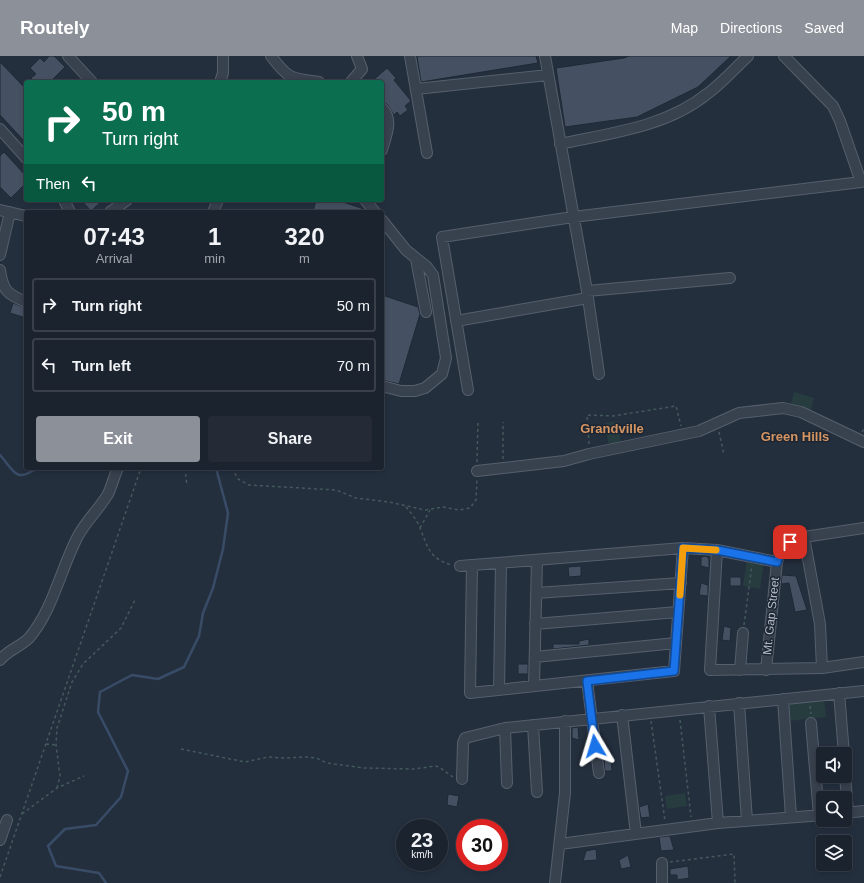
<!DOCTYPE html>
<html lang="en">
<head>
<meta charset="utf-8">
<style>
	body { margin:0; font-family:Arial,sans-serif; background:#242b36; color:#f1f3f6; height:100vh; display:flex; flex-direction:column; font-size:15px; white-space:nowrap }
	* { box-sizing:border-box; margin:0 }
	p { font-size:13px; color:#a0a4aa }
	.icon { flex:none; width:22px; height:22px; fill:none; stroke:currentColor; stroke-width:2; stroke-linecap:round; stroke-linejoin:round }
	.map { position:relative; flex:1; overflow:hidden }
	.side { position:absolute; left:24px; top:154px; width:360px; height:260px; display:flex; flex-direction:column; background:#1b232e; border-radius:4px; box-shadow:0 2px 6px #0003,0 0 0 1px #39404a }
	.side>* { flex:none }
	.banner { position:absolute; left:24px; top:24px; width:360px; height:122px; border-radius:4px; box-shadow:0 2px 6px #0003,0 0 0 1px #39404a; background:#0b6e4f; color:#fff; overflow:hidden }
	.buttons { position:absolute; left:816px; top:691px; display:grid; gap:8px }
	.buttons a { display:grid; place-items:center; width:36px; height:36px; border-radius:4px; background:#1b232e; box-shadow:0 2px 6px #0003,0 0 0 1px #39404a; font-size:20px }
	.speed { position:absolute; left:396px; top:763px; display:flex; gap:8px; font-size:20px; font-weight:700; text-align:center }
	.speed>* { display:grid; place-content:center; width:52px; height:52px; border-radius:50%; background:#1b232e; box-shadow:0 2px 6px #0003,0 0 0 1px #39404a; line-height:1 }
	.speed small { font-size:10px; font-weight:400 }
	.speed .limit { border:6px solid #d22; background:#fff; color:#111 }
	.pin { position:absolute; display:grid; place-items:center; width:34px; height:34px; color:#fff; margin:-17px; border-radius:8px; box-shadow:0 2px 6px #0006 }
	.me { position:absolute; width:44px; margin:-22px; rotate:353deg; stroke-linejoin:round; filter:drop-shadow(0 0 3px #0008) }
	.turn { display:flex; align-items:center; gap:14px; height:84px; padding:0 12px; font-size:18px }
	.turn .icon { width:52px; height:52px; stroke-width:2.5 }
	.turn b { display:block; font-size:28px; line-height:34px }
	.then { display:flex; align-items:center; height:38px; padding:0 12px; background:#0003; gap:8px; font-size:15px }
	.eta { display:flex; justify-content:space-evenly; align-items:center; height:68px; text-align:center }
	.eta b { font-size:24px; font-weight:700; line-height:28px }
	.button { display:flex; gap:8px; margin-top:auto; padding:8px 12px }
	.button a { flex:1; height:46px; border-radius:4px; background:#8c9099; color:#fff; font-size:16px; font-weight:700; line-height:46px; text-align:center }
	.button a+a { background:#242b36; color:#f1f3f6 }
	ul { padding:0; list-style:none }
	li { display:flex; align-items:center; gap:12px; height:54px; margin:0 8px 6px; padding:0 4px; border:2px solid #39404a; border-radius:4px }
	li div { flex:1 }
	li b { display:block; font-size:15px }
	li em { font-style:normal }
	header { display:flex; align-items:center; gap:24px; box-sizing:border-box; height:56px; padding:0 20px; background:#8c9099; color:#fff }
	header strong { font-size:19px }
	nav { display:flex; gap:22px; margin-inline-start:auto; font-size:14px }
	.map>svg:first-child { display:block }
	.green { fill:#263c3f }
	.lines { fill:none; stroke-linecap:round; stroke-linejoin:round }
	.stream { stroke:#394c67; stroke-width:2.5 }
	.building { fill:#455162; stroke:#1f2835 }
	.minor-casing { stroke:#565f6c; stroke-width:12 }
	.path { stroke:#44595c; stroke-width:1.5; stroke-dasharray:3 3; stroke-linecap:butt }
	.minor { stroke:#38414e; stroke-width:10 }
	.route-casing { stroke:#114b97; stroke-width:10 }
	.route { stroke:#1a73e8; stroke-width:7 }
	.slow { stroke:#f59e0b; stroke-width:7 }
	.labels { text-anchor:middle; stroke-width:3; stroke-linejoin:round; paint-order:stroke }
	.street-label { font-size:12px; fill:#b4bcc9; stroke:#1d2633 }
	.neighbourhood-label { font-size:13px; font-weight:bold; fill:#d59563; stroke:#1d2633 }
</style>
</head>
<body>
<header>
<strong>Routely</strong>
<nav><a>Map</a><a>Directions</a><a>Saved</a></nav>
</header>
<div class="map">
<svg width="864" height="827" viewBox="0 0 864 827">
	<rect width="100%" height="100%" fill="#242f3e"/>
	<path class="green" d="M 794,336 L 814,342 L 811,354 L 791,348 Z
		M 618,365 L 621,389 L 609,391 L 605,367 Z
		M 747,503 L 764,506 L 760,533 L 743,530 Z
		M 824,642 L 826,661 L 789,665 L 787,646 Z
		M 685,737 L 687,750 L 667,753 L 665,740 Z"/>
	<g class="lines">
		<path class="stream" d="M 0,399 C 14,414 15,428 37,412
			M 106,827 L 99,817 L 56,810 L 48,790 L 65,773 L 96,769 L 121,741 L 128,715 L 98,656 L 100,636 L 132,619 L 158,623 L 184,611 L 199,580 L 203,557 L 213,532 L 223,493 L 228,457 L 216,412"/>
	</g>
	<path class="building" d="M 49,0 L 54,0 L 65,11 L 50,26 L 47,23 L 44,26 L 35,26 L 31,22 L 36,18 L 30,12 L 40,2 L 44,6 Z
		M 417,0 L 536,0 L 538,7 L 421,26 Z
		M 629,0 L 731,0 L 698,31 L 637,61 L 565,71 L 556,12 L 624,2 Z
		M 0,6 L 26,33 L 26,87 L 0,59 Z
		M 387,12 L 396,22 L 394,24 L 411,45 L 405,50 L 408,54 L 400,60 L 397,56 L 394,59 L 387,48 L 382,46 L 382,26 L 371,26 Z
		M 4,96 L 26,120 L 26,127 L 11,142 L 0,131 L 0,100 Z
		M 81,144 L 103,144 L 91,155 Z
		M 316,144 L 337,144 L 364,153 L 367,156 L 313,156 Z
		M 382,239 L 418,251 L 420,258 L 399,328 L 382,324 Z
		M 13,247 L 26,252 L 26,262 L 10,257 Z
		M 706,500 L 709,503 L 709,512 L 701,510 L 701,501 Z
		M 581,510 L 581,520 L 569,521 L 568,511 Z
		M 782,519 L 796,520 L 807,554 L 795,556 L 789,527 L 781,528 Z
		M 730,521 L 741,521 L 741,530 L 730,530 Z
		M 701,527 L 708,529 L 708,540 L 699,539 Z
		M 724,570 L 731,572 L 730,585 L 722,584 Z
		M 589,583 L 589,589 L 553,593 L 553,588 L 579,588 L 579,585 Z
		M 518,608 L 528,608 L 528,618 L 518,618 Z
		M 578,671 L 579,684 L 572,682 L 572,672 Z
		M 604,704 L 611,704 L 612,715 L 605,715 Z
		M 448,738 L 459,740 L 457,751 L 447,749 Z
		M 648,748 L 650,761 L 641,762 L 639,751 Z
		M 670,780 L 674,794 L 661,795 L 659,781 Z
		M 596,793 L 597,804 L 583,805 L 586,795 Z
		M 628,799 L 631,811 L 621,813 L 619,804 Z
		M 688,810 L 689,822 L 677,824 L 677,819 L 670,819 L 670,813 Z"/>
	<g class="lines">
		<defs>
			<path id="minor" d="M 68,0 L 92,26
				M 271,0 C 289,24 291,22 319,26
				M 410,0 L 427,97
				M 545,0 L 587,235 L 599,318
				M 220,26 L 223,17 L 223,0
				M 351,26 L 362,13 L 357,0
				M 416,33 L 548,19
				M 382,52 C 394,64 386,79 382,94
				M 0,73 L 26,102
				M 560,88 C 611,77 666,71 707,38 C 722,27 734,13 748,0
				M 64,144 L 70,156
				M 365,144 L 375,156
				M 0,154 L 26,160
				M 110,156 L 127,144
				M 213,156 L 218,144
				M 382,164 L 406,194 L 427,211 L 433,219 L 446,302 L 442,318 L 425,332 L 415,335 L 401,335 L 382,330
				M 0,199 L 10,156
				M 416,203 L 426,256
				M 0,214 C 3,235 7,238 26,246
				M 587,235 L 730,222
				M 456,265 L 588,242
				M 468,334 L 442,181 L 573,161 L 861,126 L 840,65 L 833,50 L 784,0
				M 477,415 L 564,405 L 589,398 L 699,375 L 739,357 L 783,352 L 801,356 L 864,386
				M 804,481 L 820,568 L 822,612
				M 717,494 L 710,614 L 822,612 L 864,606
				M 472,509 L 470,637 L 674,615 L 683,492
				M 460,510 L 683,492 L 717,494 L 777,506
				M 536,537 L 681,527
				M 535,568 L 678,556
				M 535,601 L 676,587
				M 0,604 C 8,594 20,591 29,582 C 53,554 61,512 78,480 C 86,465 99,453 108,438 C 112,430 114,420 118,412
				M 740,614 L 743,577
				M 766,614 L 777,506 L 783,490 L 804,481 L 864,472
				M 587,625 L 599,717
				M 534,630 L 537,504
				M 499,634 L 501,507
				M 839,637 L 844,698
				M 783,643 L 791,761
				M 739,647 L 747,765
				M 709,650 L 718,767
				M 622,659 L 636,778
				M 811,667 L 819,759
				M 533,669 L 537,736
				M 505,672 L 507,727
				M 845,719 L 848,756
				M 462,723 L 463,687 L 465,682 L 505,672 L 864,635
				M 845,757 L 864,755
				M 0,784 L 7,764
				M 560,788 L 718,767 L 823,759
				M 555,827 L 565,737 L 565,665
				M 662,827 L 662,807"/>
		</defs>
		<use href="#minor" class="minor-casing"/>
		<path class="path" d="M 719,376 L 724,399
			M 862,376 L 864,373
			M 589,388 L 587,359 L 613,360 L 676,350 L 681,370
			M 503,403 L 503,366
			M 477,406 L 478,364
			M 185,412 L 187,430
			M 232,412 L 238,423 L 249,429 L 336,434 L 356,442 L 389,446 L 425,454 L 443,451 L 459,454 L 470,452 L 476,444 L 477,424
			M 406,451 C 411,457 417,464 420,472 C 428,491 429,503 452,509
			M 420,472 L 430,454
			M 744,569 L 752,509
			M 810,650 L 811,658
			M 680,664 L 691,761
			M 651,665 L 665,765
			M 46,688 L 56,689
			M 181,693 L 245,706 L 268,701 L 282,702 L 308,701 L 316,702 L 327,707 L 364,712 L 414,713 L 435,710 L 439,711 L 453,721
			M 57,732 L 60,720 L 56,689 L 57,672 L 72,626 L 83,608 L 121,572 L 136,542
			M 22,758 L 57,732 L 84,720
			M 670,806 L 734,798 L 735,827
			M 0,821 L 141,412"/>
		<use href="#minor" class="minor"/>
	</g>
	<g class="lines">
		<defs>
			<path id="route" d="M 595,690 L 587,625 L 674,615 L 683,492 L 717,494 L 777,506 L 783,490 L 790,486"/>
		</defs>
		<use href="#route" class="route-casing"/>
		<use href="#route" class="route"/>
		<path class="slow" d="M 680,539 L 683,492 L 716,494"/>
	</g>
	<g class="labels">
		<g class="street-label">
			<text transform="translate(771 560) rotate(-84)" y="4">Mt. Gap Street</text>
		</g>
		<g class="neighbourhood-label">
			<text x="612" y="377">Grandville</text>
			<text x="795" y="385">Green Hills</text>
		</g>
	</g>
</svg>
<div class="buttons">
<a><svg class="icon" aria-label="sound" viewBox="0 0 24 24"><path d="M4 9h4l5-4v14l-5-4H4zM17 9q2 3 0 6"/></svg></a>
<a><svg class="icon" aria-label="search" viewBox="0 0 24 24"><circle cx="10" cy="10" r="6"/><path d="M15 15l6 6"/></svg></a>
<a><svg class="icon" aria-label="layers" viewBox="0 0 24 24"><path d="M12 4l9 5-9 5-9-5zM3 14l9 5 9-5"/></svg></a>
</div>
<div class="speed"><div>23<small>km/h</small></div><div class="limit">30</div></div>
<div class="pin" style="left:790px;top:486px;background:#d93025"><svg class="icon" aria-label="arrive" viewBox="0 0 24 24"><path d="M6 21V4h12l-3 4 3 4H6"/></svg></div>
<svg class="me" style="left:595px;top:690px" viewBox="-20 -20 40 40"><path d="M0-17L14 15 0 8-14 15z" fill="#1a73e8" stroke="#fff" stroke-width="4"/></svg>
<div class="banner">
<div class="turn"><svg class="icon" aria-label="right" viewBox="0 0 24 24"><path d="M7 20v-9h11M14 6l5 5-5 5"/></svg><div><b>50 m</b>Turn right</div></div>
<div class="then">Then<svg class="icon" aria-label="left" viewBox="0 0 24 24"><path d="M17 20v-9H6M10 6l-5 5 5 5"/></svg></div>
</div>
<section class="side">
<div class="eta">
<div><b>07:43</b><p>Arrival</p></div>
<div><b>1</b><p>min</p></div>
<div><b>320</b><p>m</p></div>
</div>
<ul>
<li><svg class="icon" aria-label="right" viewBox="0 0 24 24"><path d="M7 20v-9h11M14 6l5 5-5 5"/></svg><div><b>Turn right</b></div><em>50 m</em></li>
<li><svg class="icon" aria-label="left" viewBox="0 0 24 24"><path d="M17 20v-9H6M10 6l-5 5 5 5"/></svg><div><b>Turn left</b></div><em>70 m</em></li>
</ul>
<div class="button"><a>Exit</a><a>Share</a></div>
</section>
</div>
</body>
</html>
